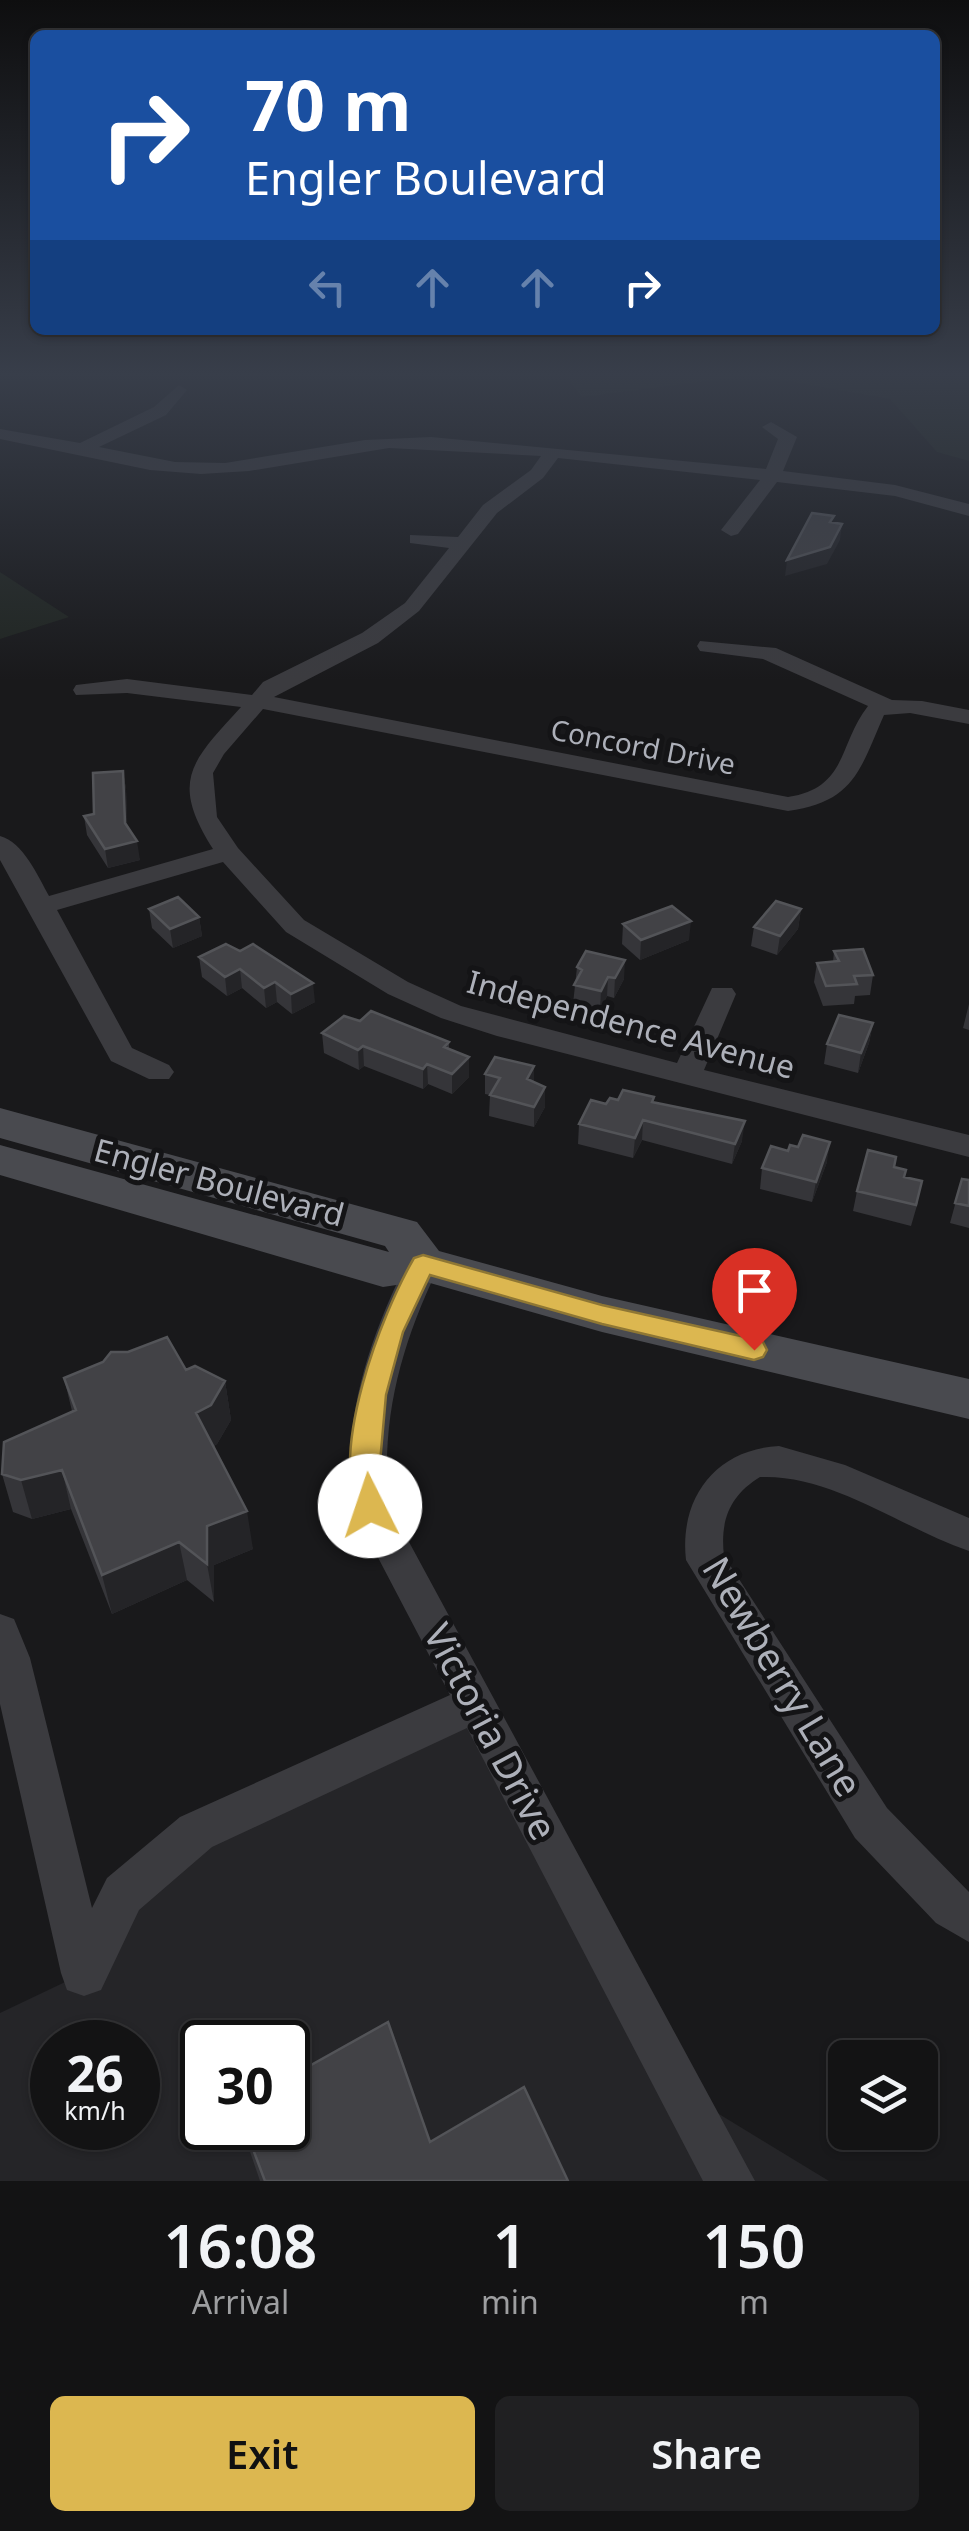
<!DOCTYPE html>
<html lang="en">
<head>
<meta charset="utf-8">
<style>
	body { margin:0; font-family:"Noto Sans",sans-serif; background:#202022; color:#f1f3f6; height:100vh; display:flex; flex-direction:column; font-size:38px; white-space:nowrap }
	* { box-sizing:border-box; margin:0 }
	p { font-size:32px; color:#9d9ea0 }
	.icon { flex:none; width:55px; height:55px; fill:none; stroke:currentColor; stroke-width:2; stroke-linecap:round; stroke-linejoin:round }
	.map { position:relative; height:2181px; overflow:hidden }
	.side { display:flex; flex-direction:column; background:#131314; flex:1 }
	.side>* { flex:none }
	.banner { position:absolute; left:30px; top:30px; width:910px; height:305px; border-radius:15px; box-shadow:0 2px 8px #0004,0 0 0 2px #323234; background:#1a4fa0; color:#fff; overflow:hidden }
	.controls { position:absolute; left:828px; top:2040px; display:grid; gap:20px }
	.controls a { display:grid; place-items:center; width:110px; height:110px; border-radius:15px; background:#131314; box-shadow:0 2px 8px #0004,0 0 0 2px #323234; font-size:50px }
	.speed { position:absolute; left:30px; top:2020px; display:flex; gap:20px; font-size:50px; font-weight:700; text-align:center }
	.speed>* { display:grid; place-content:center; width:130px; height:130px; border-radius:50%; background:#131314; box-shadow:0 2px 8px #0004,0 0 0 2px #323234; line-height:1 }
	.speed small { font-size:25px; font-weight:400 }
	.speed .limit { border:5px solid #111; border-radius:15px; background:#fff; color:#111 }
	.pin { position:absolute; display:grid; place-items:center; width:85px; height:85px; color:#fff; margin:-102px -42px; border-radius:50% 50% 50% 0; rotate:-45deg; box-shadow:0 0 10px #0007 }
	.pin .icon { rotate:45deg }
	.me { position:absolute; width:110px; margin:-55px; rotate:356deg; stroke-linejoin:round; filter:drop-shadow(0 0 8px #0008) }
	.turn { display:flex; align-items:center; gap:35px; height:210px; padding:0 50px; font-size:45px }
	.turn .icon { width:130px; height:130px; stroke-width:2.5 }
	.turn b { display:block; font-size:70px; line-height:85px }
	.lanes { display:flex; align-items:center; height:95px; padding:0 50px; background:#0003; justify-content:center; gap:50px; direction:ltr }
	.lanes .off { opacity:.35 }
	.eta { display:flex; justify-content:space-evenly; align-items:center; height:170px; text-align:center }
	.eta b { font-size:60px; font-weight:600; line-height:70px }
	.button { display:flex; gap:20px; margin-top:auto; padding:20px 50px }
	.button a { flex:1; height:115px; border-radius:15px; background:#dcb750; color:#111; font-size:40px; font-weight:600; line-height:115px; text-align:center }
	.button a+a { background:#202022; color:#f1f3f6 }
	.map>svg:first-child { display:block }
	.built { fill:#252528; fill-rule:evenodd }
	.green { fill:#202521 }
	.lines { fill:none; stroke-linecap:round; stroke-linejoin:round }
	.street { fill:#3b3b3f; fill-rule:evenodd }
	.secondary { fill:#494a4f; fill-rule:evenodd }
	.wall { fill:#353539 }
	.shaded-wall { fill:#242427 }
	.building { fill:#424246; stroke:#535458; stroke-width:2.5 }
	.route { fill:#dcb750; stroke:#8f7734; stroke-width:2.5 }
	.labels { text-anchor:middle; stroke-width:10; stroke-linejoin:round; paint-order:stroke }
	.far-street-label { font-size:28px; fill:#adb0b9; stroke:#141416 }
	.street-label { font-size:32px; fill:#adb0b9; stroke:#141416 }
	.near-street-label { font-size:38px; fill:#adb0b9; stroke:#141416 }
</style>
</head>
<body>
<div class="map">
<svg width="969" height="2181" viewBox="0 0 969 2181">
	<rect width="100%" height="100%" fill="#19191b"/>
	<path class="built" d="M 475,1704 L 683,2092 L 829,2181 L 0,2181 L 0,2013 L 84,1973 L 165,1858 ZM 52,2042 L 138,2042 L 138,2128 L 52,2128 ZM 202,2042 L 288,2042 L 288,2128 L 202,2128 Z"/>
	<path class="green" d="M 565,375 L 969,375 L 969,461 L 937,452 L 890,399 L 754,375 L 582,397 Z
		M 0,572 L 69,617 L 0,639 Z"/>
	<g class="lines">
		<path class="street" d="M 179,385 L 187,390 L 166,415 L 99,447 L 175,462 L 225,463 L 365,440 L 431,437 L 766,469 L 778,439 L 762,427 L 771,422 L 797,437 L 783,471 L 895,485 L 969,504 L 969,516 L 895,496 L 777,482 L 738,534 L 731,536 L 721,530 L 760,480 L 558,458 L 543,478 L 497,513 L 419,611 L 378,643 L 274,697 L 788,797 C 848,788 838,744 868,706 L 763,659 L 700,651 L 697,646 L 700,641 L 776,648 L 892,700 L 922,701 L 969,710 L 969,724 L 910,713 L 884,715 C 860,770 854,802 788,811 L 263,709 L 224,754 L 213,773 L 217,817 L 238,848 L 304,920 L 408,982 L 461,1006 L 677,1063 L 712,988 L 732,988 L 736,994 L 704,1070 L 969,1135 L 969,1157 L 497,1036 L 441,1018 L 388,994 L 286,932 L 223,862 L 57,910 L 132,1048 L 169,1065 L 174,1072 L 169,1079 L 149,1079 L 111,1061 L 0,860 L 0,836 C 23,842 38,876 49,896 L 213,849 C 169,780 192,761 241,707 L 127,693 L 76,695 L 73,690 L 76,685 L 127,679 L 252,695 L 263,682 L 362,633 L 405,603 L 449,548 L 410,543 L 410,535 L 458,537 L 483,505 L 531,470 L 541,456 L 389,448 L 249,471 L 201,474 L 150,470 L 0,439 L 0,429 L 80,443 L 154,407 Z
			M 423,1252 L 435,1255 L 440,1264 C 402,1342 380,1418 389,1505 L 755,2181 L 703,2181 L 467,1728 L 212,1847 L 139,1910 L 101,1990 L 84,1996 L 67,1990 L 61,1973 L 0,1704 L 0,1614 L 14,1619 L 30,1658 L 92,1908 L 107,1878 L 180,1817 L 450,1695 L 351,1506 C 343,1418 368,1342 406,1264 L 411,1255 Z
			M 779,1446 L 845,1465 L 969,1518 L 969,1551 C 901,1528 833,1474 760,1477 C 729,1496 720,1521 724,1556 L 887,1808 L 969,1892 L 969,1942 L 936,1923 L 855,1838 L 686,1560 C 679,1499 715,1449 779,1446 Z"/>
		<path class="secondary" d="M 0,1108 L 417,1222 L 439,1251 L 602,1296 L 969,1379 L 969,1419 L 602,1332 L 423,1281 L 383,1287 L 0,1175 L 0,1145 L 389,1252 L 385,1246 L 0,1138 Z"/>
	</g>
	<path class="wall" d="M 123,771 L 126,789 L 127,827 L 140,860 L 108,868 L 87,835 L 84,816 L 94,814 Z
		M 149,909 L 199,917 L 202,936 L 173,948 L 152,928 Z
		M 801,909 L 798,929 L 777,955 L 751,946 L 754,927 Z
		M 623,924 L 689,940 L 640,960 L 622,944 Z
		M 226,944 L 315,1002 L 292,1014 L 277,1002 L 266,1008 L 242,988 L 227,996 L 202,977 L 199,957 Z
		M 834,951 L 873,975 L 870,995 L 855,996 L 854,1004 L 823,1006 L 814,982 L 817,963 L 833,962 Z
		M 577,967 L 624,979 L 614,998 L 607,996 L 600,1010 L 573,1004 Z
		M 969,1004 L 969,1030 L 963,1028 Z
		M 873,1023 L 869,1043 L 858,1073 L 824,1064 L 827,1044 Z
		M 322,1033 L 449,1042 L 449,1049 L 469,1057 L 469,1077 L 452,1094 L 428,1084 L 423,1089 L 364,1066 L 359,1070 L 324,1053 Z
		M 485,1074 L 534,1082 L 545,1087 L 545,1107 L 534,1127 L 489,1116 L 490,1095 L 485,1094 Z
		M 618,1100 L 654,1102 L 742,1141 L 732,1164 L 642,1140 L 633,1158 L 578,1144 L 579,1124 L 606,1104 Z
		M 798,1147 L 827,1162 L 812,1202 L 760,1189 L 762,1168 L 788,1151 Z
		M 894,1167 L 904,1177 L 918,1202 L 911,1226 L 853,1211 L 857,1191 Z
		M 962,1179 L 969,1180 L 969,1228 L 950,1223 Z
		M 186,1370 L 225,1381 L 231,1420 L 217,1444 L 214,1446 L 253,1549 L 214,1565 L 214,1602 L 187,1580 L 112,1614 L 71,1509 L 32,1519 L 13,1512 L 2,1474 L 72,1411 L 64,1378 Z
		M 242,2128 L 288,2128 L 430,2142 L 568,2181 L 260,2181 Z"/>
	<path class="shaded-wall" d="M 842,524 L 840,540 L 827,564 L 785,576 L 787,560 Z
		M 123,771 L 126,789 L 128,842 L 125,823 Z
		M 137,841 L 140,860 L 108,868 L 105,849 Z
		M 801,909 L 798,929 L 777,955 L 780,936 Z
		M 199,917 L 202,936 L 173,948 L 170,929 Z
		M 691,921 L 689,940 L 640,960 L 641,940 Z
		M 625,960 L 624,979 L 614,998 L 615,978 Z
		M 240,969 L 242,988 L 227,996 L 225,977 Z
		M 608,977 L 607,996 L 600,1010 L 601,991 Z
		M 275,982 L 277,1002 L 266,1008 L 264,988 Z
		M 313,983 L 315,1002 L 292,1014 L 291,994 Z
		M 873,1023 L 869,1043 L 858,1073 L 861,1053 Z
		M 363,1046 L 364,1066 L 359,1070 L 358,1050 Z
		M 469,1057 L 469,1077 L 452,1094 L 452,1074 Z
		M 427,1064 L 428,1084 L 423,1089 L 423,1069 Z
		M 534,1066 L 534,1086 L 527,1079 Z
		M 545,1087 L 545,1107 L 534,1127 L 534,1107 Z
		M 643,1120 L 642,1140 L 633,1158 L 635,1138 Z
		M 745,1121 L 742,1141 L 732,1164 L 735,1144 Z
		M 830,1142 L 827,1162 L 812,1202 L 816,1182 Z
		M 225,1381 L 231,1420 L 217,1444 L 203,1451 L 196,1413 Z
		M 62,1470 L 71,1509 L 32,1519 L 21,1480 Z
		M 247,1511 L 253,1549 L 214,1565 L 214,1602 L 207,1564 L 207,1526 Z
		M 179,1542 L 187,1580 L 112,1614 L 102,1575 Z"/>
	<path class="building" d="M 812,513 L 834,516 L 830,522 L 842,524 L 830,547 L 787,560 Z
		M 123,771 L 125,823 L 137,841 L 105,849 L 84,816 L 94,814 L 93,773 Z
		M 178,897 L 199,917 L 170,929 L 149,909 Z
		M 776,901 L 801,909 L 780,936 L 754,927 Z
		M 672,906 L 691,921 L 641,940 L 623,924 Z
		M 226,944 L 240,951 L 253,944 L 313,983 L 291,994 L 275,982 L 264,988 L 240,969 L 225,977 L 199,957 Z
		M 863,949 L 873,975 L 854,976 L 857,984 L 826,986 L 817,963 L 839,961 L 834,951 Z
		M 586,951 L 625,960 L 615,978 L 608,977 L 601,991 L 574,985 L 582,970 L 577,967 Z
		M 371,1011 L 449,1042 L 444,1047 L 469,1057 L 452,1074 L 427,1064 L 423,1069 L 363,1046 L 358,1050 L 322,1033 L 344,1016 L 360,1021 Z
		M 839,1015 L 873,1023 L 861,1053 L 827,1044 Z
		M 495,1057 L 534,1066 L 527,1079 L 545,1087 L 534,1107 L 490,1095 L 500,1078 L 485,1074 Z
		M 623,1090 L 654,1097 L 652,1102 L 745,1121 L 735,1144 L 643,1120 L 635,1138 L 579,1124 L 591,1100 L 606,1104 L 610,1098 L 618,1100 Z
		M 803,1135 L 830,1142 L 816,1182 L 762,1168 L 771,1146 L 788,1151 L 790,1145 L 798,1147 Z
		M 868,1150 L 896,1157 L 894,1167 L 906,1170 L 904,1177 L 922,1181 L 916,1205 L 857,1191 Z
		M 962,1179 L 969,1180 L 969,1206 L 955,1203 Z
		M 167,1337 L 186,1370 L 195,1366 L 225,1381 L 211,1405 L 196,1413 L 247,1511 L 207,1526 L 207,1564 L 179,1542 L 102,1575 L 62,1470 L 21,1480 L 2,1474 L 4,1442 L 76,1410 L 64,1378 L 103,1362 L 111,1352 L 128,1352 Z
		M 388,2022 L 430,2142 L 524,2087 L 568,2181 L 265,2181 L 245,2128 L 288,2128 L 288,2078 Z"/>
	<linearGradient id="sky" x2="0" y2="1"><stop stop-color="#0e0e0f"/><stop offset="0.55" stop-color="#383e4a"/><stop offset="1" stop-color="#383e4a" stop-opacity="0"/></linearGradient>
	<rect width="969" height="680" fill="url(#sky)"/>
	<path class="route" d="M 423,1255 L 602,1305 L 754,1339 L 763,1342 L 767,1350 L 763,1357 L 754,1360 L 602,1324 L 430,1275 L 403,1332 L 386,1395 L 379,1474 L 384,1506 L 380,1515 L 370,1518 L 360,1515 C 328,1452 381,1315 414,1258 Z"/>
	<g class="labels">
		<g class="far-street-label">
			<text transform="translate(643 747) rotate(11)" y="10">Concord Drive</text>
		</g>
		<g class="street-label">
			<text transform="translate(631 1025) rotate(15)" y="11">Independence Avenue</text>
			<text transform="translate(219 1183) rotate(15)" y="11">Engler Boulevard</text>
		</g>
		<g class="near-street-label">
			<text transform="translate(782 1677) rotate(59)" y="13">Newberry Lane</text>
			<text transform="translate(490 1732) rotate(62)" y="13">Victoria Drive</text>
		</g>
	</g>
</svg>
<div class="controls">
<a><svg class="icon" aria-label="layers" viewBox="0 0 24 24"><path d="M12 4l9 5-9 5-9-5zM3 14l9 5 9-5"/></svg></a>
</div>
<div class="speed"><div>26<small>km/h</small></div><div class="limit">30</div></div>
<div class="pin" style="left:754px;top:1350px;background:#d93025"><svg class="icon" aria-label="arrive" viewBox="0 0 24 24"><path d="M6 21V4h12l-3 4 3 4H6"/></svg></div>
<svg class="me" style="left:370px;top:1506px" viewBox="-20 -20 40 40"><circle r="19" fill="#fff"/><path d="M0-13L10 11 0 6-10 11z" fill="#dcb750"/></svg>
<div class="banner">
<div class="turn"><svg class="icon" aria-label="right" viewBox="0 0 24 24"><path d="M7 20v-9h11M14 6l5 5-5 5"/></svg><div><b>70 m</b>Engler Boulevard</div></div>
<div class="lanes"><svg class="icon off" aria-label="left" viewBox="0 0 24 24"><path d="M17 20v-9H6M10 6l-5 5 5 5"/></svg><svg class="icon off" aria-label="ahead" viewBox="0 0 24 24"><path d="M12 20V5M6 11l6-6 6 6"/></svg><svg class="icon off" aria-label="ahead" viewBox="0 0 24 24"><path d="M12 20V5M6 11l6-6 6 6"/></svg><svg class="icon" aria-label="right" viewBox="0 0 24 24"><path d="M7 20v-9h11M14 6l5 5-5 5"/></svg></div>
</div>
</div>
<section class="side">
<div class="eta">
<div><b>16:08</b><p>Arrival</p></div>
<div><b>1</b><p>min</p></div>
<div><b>150</b><p>m</p></div>
</div>
<div class="button"><a>Exit</a><a>Share</a></div>
</section>
</body>
</html>
